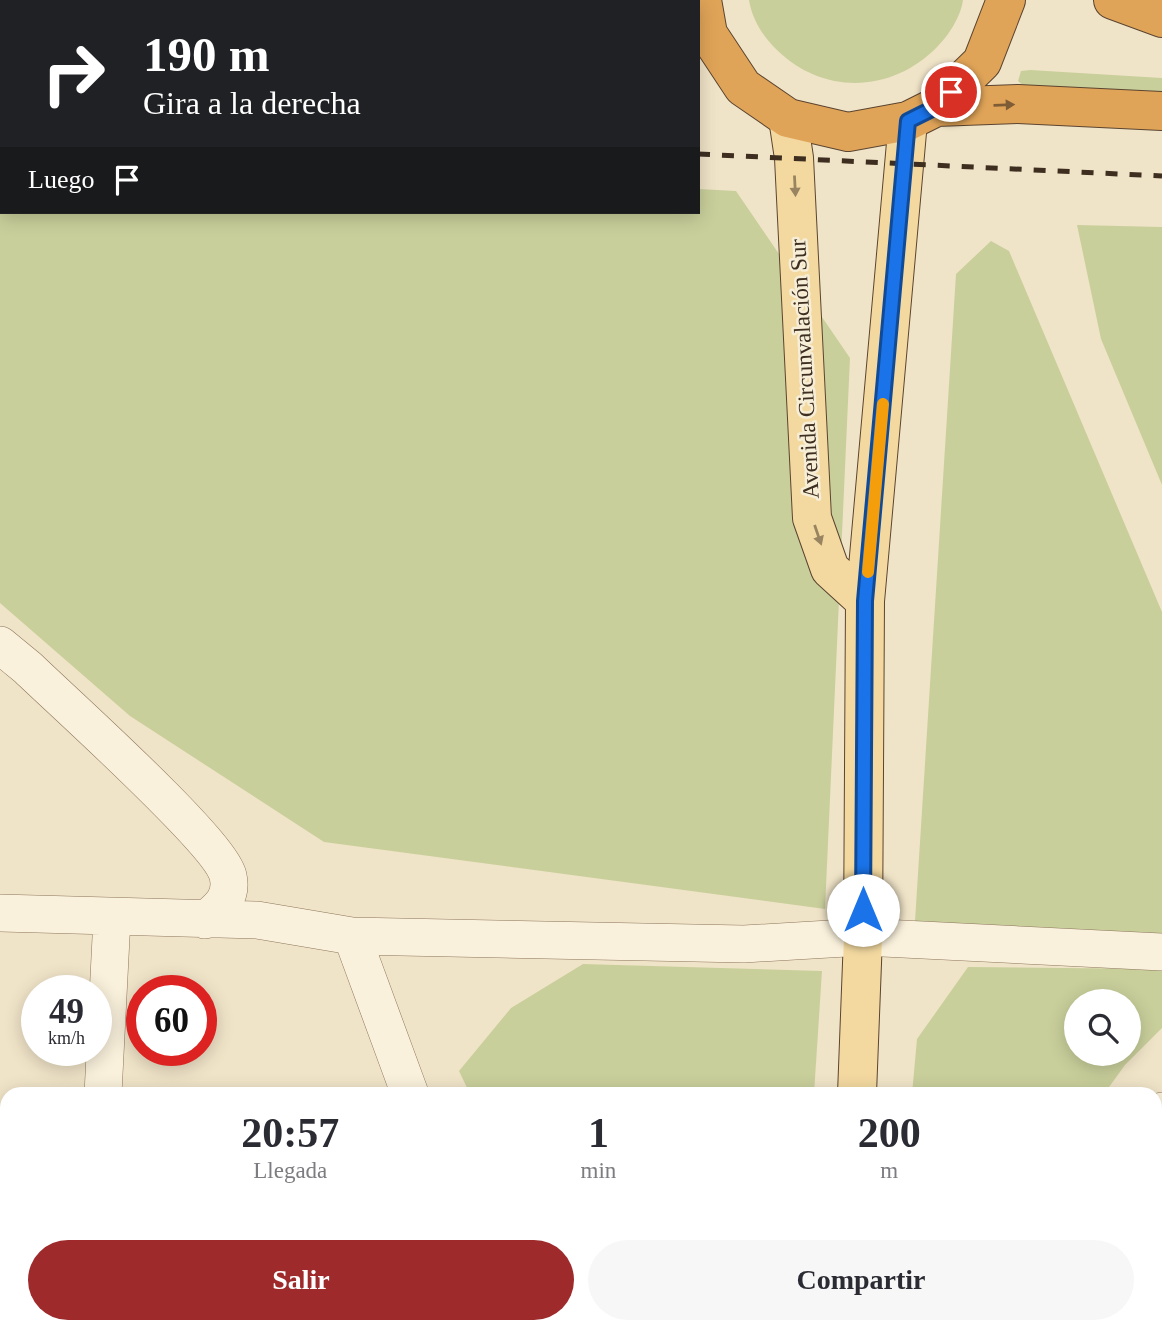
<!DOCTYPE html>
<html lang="es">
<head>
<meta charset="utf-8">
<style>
	body { margin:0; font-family:Georgia,serif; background:#f7f7f7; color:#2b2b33; height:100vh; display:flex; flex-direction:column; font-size:26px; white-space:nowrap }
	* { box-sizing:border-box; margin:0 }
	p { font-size:23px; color:#7c7c81 }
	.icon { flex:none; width:38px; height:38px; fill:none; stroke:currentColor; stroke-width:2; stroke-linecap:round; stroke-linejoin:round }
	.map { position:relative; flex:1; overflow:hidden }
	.panel { position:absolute; left:0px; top:1087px; width:1162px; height:247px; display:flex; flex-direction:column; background:#fff; border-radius:21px 21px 0 0; box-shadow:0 4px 18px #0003 }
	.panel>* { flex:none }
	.top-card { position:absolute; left:0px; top:0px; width:700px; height:214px; box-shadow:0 4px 18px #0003; background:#202124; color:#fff; overflow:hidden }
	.buttons { position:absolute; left:1064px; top:989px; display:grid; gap:14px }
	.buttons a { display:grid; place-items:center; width:77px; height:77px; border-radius:50%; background:#fff; box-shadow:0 4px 18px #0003; font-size:35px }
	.speed { position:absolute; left:21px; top:975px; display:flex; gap:14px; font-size:35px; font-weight:700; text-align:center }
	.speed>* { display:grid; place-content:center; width:91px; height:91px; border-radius:50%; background:#fff; box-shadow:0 4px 18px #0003; line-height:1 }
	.speed small { font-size:18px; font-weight:400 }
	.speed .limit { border:10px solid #d22; background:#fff; color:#111 }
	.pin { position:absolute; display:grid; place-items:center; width:60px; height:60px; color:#fff; margin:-30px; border:4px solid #fff; border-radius:50%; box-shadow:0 2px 7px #0007 }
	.me { position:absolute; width:77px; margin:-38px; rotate:0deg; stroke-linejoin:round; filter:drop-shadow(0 0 5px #0008) }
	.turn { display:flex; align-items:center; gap:24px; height:147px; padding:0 28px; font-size:32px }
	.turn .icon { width:91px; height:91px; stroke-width:2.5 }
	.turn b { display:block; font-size:49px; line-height:60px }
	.then { display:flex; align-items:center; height:66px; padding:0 28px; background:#0003; gap:14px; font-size:26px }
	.eta { display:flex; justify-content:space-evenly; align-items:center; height:119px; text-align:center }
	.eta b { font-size:42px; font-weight:600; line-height:49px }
	.primary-button { display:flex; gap:14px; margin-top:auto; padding:14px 28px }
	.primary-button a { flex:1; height:80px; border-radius:42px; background:#9e2a2b; color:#fff; font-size:28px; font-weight:600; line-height:80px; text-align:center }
	.primary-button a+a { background:#f7f7f7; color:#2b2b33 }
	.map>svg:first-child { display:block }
	.green { fill:#c9cf9b; fill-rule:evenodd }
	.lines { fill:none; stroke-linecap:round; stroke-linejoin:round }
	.minor-casing { stroke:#8d765c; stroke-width:38 }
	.major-casing { stroke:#5b4430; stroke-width:40 }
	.highway-casing { stroke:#5b4430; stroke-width:40 }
	.minor { stroke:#faf1dc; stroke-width:37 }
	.major { stroke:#f3d9a0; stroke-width:38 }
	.highway { stroke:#e0a458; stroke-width:38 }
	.rail { stroke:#3d2e20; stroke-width:5; stroke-dasharray:12 12; stroke-linecap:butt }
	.oneway { fill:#7e5d36 }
	.oneway2 { fill:#988460 }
	.route-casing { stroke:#114b97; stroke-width:18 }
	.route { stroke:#1a73e8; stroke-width:12 }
	.slow { stroke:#f59e0b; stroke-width:12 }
	.labels { text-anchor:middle; stroke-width:5; stroke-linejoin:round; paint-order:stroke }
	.street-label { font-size:23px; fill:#3d2e20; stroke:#f7eed8 }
</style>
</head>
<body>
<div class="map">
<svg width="1162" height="1332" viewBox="0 0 1162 1332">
	<rect width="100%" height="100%" fill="#f0e4c8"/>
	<path class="green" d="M 749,0 L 963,0 C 961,16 949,35 938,46 C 893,93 824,96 777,50 C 763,37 752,19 749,0 Z
		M 1030,70 L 1162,78 L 1162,96 L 1026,88 L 1018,81 L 1021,71 Z
		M 0,158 L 2,212 L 698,212 L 698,189 L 736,191 L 850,358 L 825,909 L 324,842 L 130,716 L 0,603 Z
		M 1077,225 L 1162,227 L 1162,485 L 1101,339 Z
		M 991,241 L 1009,251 L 1162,612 L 1162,939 L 915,921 L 956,274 Z
		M 583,964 L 822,971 L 814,1094 L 470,1094 L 459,1071 L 511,1008 Z
		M 968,967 L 1162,969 L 1162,1028 L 1125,1065 L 1104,1094 L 912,1094 L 917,1039 ZM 1076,1001 L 1129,1001 L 1129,1054 L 1076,1054 Z
		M 1155,1280 L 1162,1281 L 1162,1332 L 1109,1332 L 1109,1327 L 1155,1326 Z
		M 585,1327 L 644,1327 L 639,1332 L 588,1332 Z
		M 722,1327 L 815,1326 L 815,1332 L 718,1332 Z
		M 892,1327 L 892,1326 L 967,1327 L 965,1332 L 892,1332 Z"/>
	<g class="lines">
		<defs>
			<path id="minor" d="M 0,645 L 28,668 C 63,702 220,842 228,876 C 233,897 220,908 205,920
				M 0,913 L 257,920 L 352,936 L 744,944 L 863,937 L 1162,952
				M 352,936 L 410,1094
				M 103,1094 L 112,918
				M 1155,1122 L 1162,1111
				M 538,1326 L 541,1332
				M 90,1332 L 90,1326
				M 679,1332 L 683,1326
				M 1011,1332 L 1015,1326"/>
			<path id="major" d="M 788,118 L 794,158 L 812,518 L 830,569 L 865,601
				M 857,1094 L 863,937 L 865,601 L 908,121
				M 847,1332 L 847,1326"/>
			<path id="highway" d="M 702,0 L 708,34 L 743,87 L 788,118 L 848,132 L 908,121 L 936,107 L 982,62 L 1006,0
				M 1113,0 L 1162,18
				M 0,31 L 2,31
				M 936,107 L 1018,104 L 1162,111"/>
		</defs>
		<use href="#minor" class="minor-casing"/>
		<use href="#major" class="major-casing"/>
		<use href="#highway" class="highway-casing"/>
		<use href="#minor" class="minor"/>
		<use href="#major" class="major"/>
		<use href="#highway" class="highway"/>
		<path class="rail" d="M 0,128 L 2,128
			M 698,154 L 1162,176"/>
	</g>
	<defs><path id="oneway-solid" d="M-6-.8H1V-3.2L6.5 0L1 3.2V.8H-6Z" transform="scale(1.75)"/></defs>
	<use class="oneway" href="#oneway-solid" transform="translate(1004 105) rotate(-2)"/>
	<g class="oneway2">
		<use href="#oneway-solid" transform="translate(795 186) rotate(87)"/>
		<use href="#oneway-solid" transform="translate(818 535) rotate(71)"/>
	</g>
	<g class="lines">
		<defs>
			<path id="route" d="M 863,910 L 865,601 L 908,121 L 936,107 L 951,92"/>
		</defs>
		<use href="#route" class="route-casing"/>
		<use href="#route" class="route"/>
		<path class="slow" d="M 868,572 L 883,404"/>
	</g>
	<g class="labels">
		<g class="street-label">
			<text transform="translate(804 369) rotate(-93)" y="8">Avenida Circunvalación Sur</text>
		</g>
	</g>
</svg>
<div class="buttons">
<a><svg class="icon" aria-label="search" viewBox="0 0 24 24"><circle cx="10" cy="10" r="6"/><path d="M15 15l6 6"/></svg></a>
</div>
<div class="speed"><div>49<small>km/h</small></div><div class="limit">60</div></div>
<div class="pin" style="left:951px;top:92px;background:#d93025"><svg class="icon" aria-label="arrive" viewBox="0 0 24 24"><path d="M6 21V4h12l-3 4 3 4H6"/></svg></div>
<svg class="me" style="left:863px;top:910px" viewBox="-20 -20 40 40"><circle r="19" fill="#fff"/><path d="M0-13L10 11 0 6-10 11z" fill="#1a73e8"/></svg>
<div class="top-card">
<div class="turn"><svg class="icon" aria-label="right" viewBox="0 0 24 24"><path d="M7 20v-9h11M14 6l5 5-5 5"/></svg><div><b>190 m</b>Gira a la derecha</div></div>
<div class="then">Luego<svg class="icon" aria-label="arrive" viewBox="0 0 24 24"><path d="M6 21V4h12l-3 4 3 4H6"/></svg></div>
</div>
<section class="panel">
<div class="eta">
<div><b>20:57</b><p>Llegada</p></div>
<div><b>1</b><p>min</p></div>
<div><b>200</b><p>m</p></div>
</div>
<div class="primary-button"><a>Salir</a><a>Compartir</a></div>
</section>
</div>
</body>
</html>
